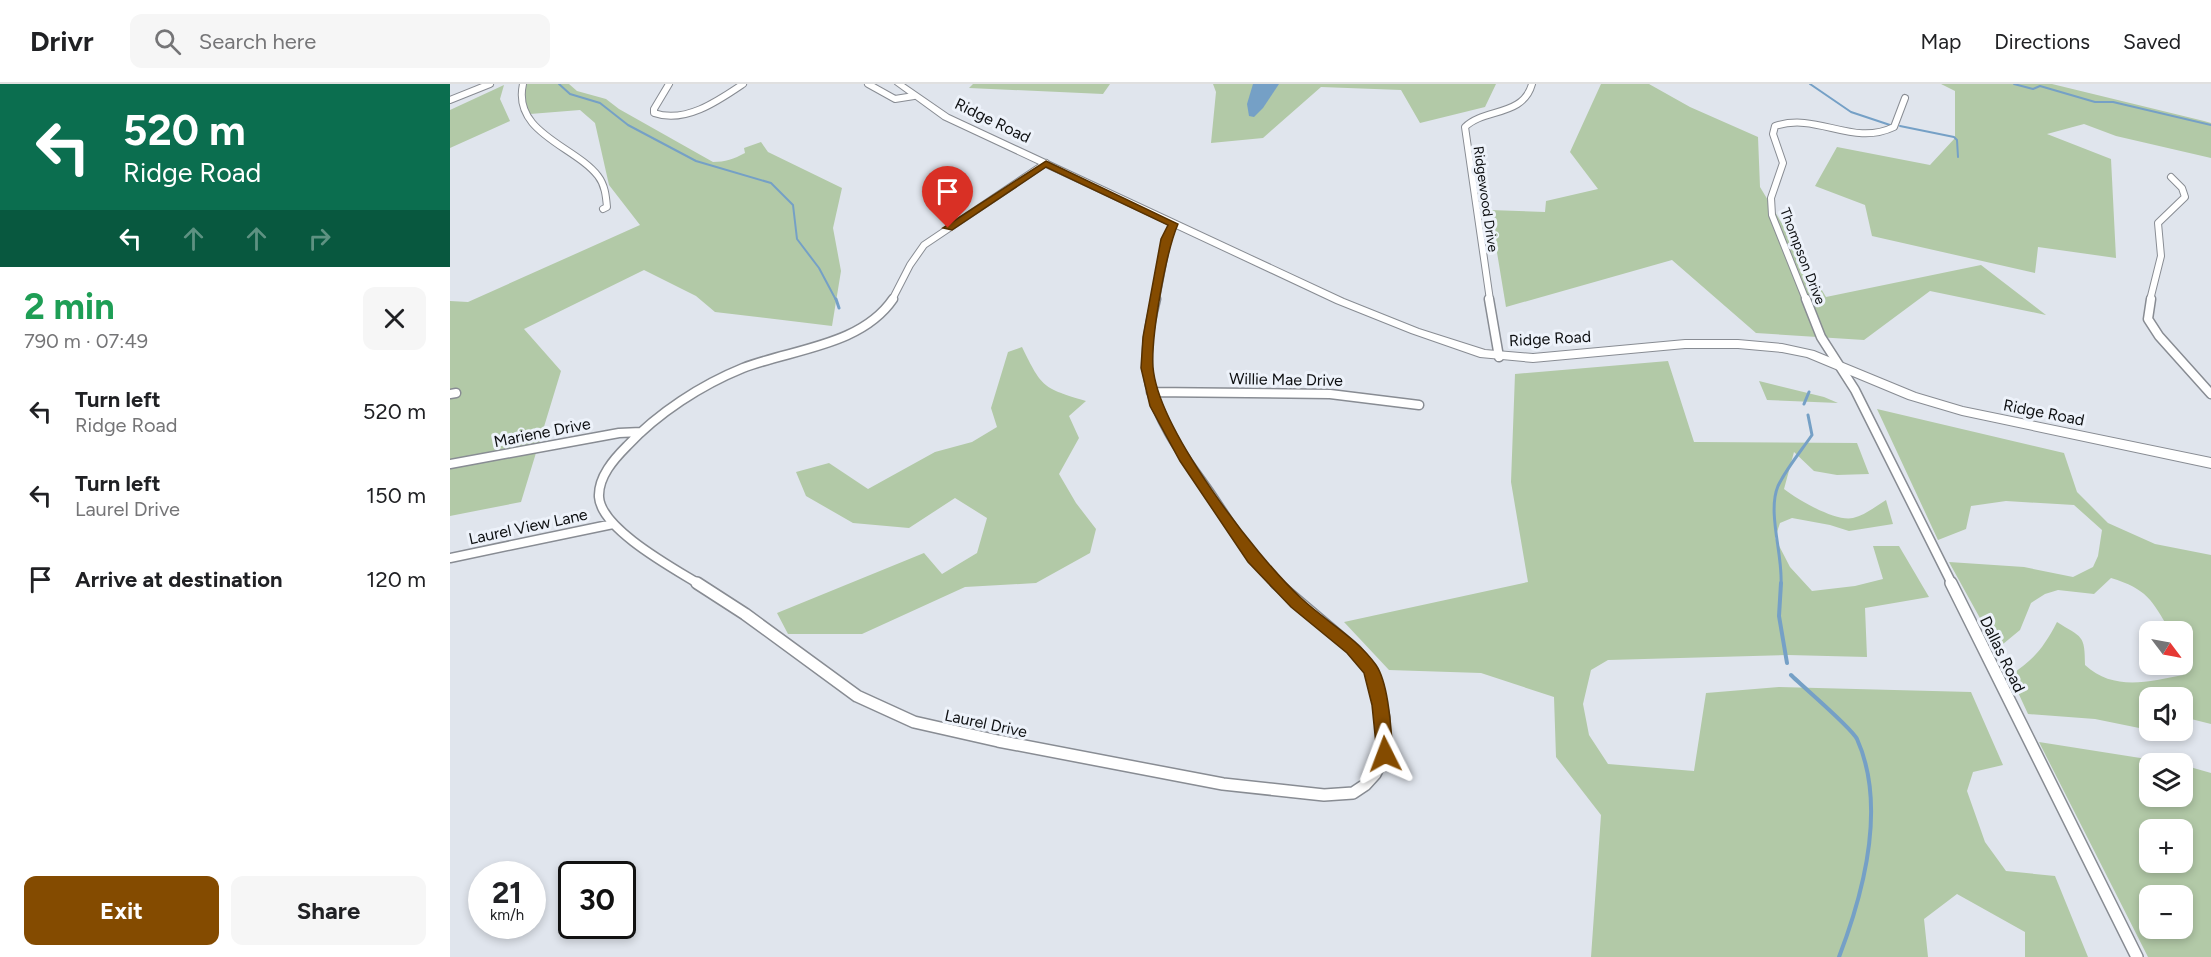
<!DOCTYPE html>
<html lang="en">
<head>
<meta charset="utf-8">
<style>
	body { margin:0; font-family:Figtree,sans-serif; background:#f6f6f6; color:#202124; height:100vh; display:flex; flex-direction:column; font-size:22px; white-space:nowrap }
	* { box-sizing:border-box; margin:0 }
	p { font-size:20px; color:#757577 }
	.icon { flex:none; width:33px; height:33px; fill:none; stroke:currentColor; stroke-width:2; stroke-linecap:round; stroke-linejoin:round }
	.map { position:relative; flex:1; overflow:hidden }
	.details { display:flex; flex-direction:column; background:#fff; width:450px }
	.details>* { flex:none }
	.banner { background:#0b6e4f; color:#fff; overflow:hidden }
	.needle { width:39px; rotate:122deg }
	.controls { position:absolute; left:1689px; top:537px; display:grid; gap:12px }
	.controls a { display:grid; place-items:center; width:54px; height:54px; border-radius:12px; background:#fff; box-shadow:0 3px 9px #0003; font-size:30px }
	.speed { position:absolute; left:18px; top:777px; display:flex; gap:12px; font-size:30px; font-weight:700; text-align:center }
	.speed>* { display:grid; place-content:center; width:78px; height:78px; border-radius:50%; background:#fff; box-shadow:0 3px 9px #0003; line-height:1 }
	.speed small { font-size:15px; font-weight:400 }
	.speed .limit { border:3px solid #111; border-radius:9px; background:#fff; color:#111 }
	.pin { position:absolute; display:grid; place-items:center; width:51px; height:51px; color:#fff; margin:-62px -26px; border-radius:50% 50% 50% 0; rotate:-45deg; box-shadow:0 0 6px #0007 }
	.pin .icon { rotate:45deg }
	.me { position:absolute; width:66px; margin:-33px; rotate:357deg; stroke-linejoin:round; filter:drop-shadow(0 0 4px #0008) }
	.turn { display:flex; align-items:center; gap:21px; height:126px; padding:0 24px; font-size:27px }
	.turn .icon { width:78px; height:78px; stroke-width:2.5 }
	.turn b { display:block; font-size:42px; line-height:51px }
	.lanes { display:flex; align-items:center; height:57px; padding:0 24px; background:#0003; justify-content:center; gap:30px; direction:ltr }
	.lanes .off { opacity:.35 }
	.round { display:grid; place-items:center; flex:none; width:63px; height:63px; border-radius:12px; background:#f6f6f6 }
	.summary { display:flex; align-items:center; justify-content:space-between; height:102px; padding:0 24px }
	h1 { font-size:36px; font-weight:700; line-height:45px; color:#1e9e55 }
	.action { display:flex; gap:12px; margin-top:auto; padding:12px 24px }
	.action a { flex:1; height:69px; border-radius:12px; background:#844b00; color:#fff; font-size:24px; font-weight:700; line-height:69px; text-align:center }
	.action a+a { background:#f6f6f6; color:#202124 }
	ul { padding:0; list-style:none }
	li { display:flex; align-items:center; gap:18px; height:84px; padding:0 24px }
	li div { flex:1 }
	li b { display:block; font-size:22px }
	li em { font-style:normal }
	header { display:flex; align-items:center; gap:36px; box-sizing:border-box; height:84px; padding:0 30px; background:#fff; border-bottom:2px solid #e0e0e0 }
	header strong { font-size:28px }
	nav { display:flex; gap:33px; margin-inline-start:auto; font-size:21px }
	.search { width:420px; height:54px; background:#f6f6f6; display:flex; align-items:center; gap:15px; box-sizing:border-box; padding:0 21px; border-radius:12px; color:#757577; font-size:22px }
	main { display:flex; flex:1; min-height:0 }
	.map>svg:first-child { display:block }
	.green { fill:#b2c9a7; fill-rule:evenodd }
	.water { fill:#75a0c6 }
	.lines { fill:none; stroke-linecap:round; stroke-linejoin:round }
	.stream-far2 { stroke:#75a0c6; stroke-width:2 }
	.stream-far1 { stroke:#75a0c6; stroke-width:3 }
	.stream { stroke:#75a0c6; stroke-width:4 }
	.street-far2-casing { stroke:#888c93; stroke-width:8 }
	.street-far1-casing { stroke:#888c93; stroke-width:11 }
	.street-casing { stroke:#888c93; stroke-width:14 }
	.secondary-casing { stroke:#888c93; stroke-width:2 }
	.street-far2 { stroke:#fff; stroke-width:6 }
	.street-far1 { stroke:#fff; stroke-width:8 }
	.street { stroke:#fff; stroke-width:11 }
	.secondary { fill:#fff; fill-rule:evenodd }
	.route { fill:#844b00; stroke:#563100; stroke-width:1.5 }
	.labels { text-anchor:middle; stroke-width:6; stroke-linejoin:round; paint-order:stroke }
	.far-street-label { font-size:14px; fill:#0d0f11; stroke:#edf2fa }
	.street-label { font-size:16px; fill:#0d0f11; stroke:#edf2fa }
</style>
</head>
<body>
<header>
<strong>Drivr</strong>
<div class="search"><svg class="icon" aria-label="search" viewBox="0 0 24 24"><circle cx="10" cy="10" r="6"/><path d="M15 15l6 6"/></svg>Search here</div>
<nav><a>Map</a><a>Directions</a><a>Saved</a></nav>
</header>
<main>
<section class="details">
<div class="banner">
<div class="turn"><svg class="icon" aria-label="left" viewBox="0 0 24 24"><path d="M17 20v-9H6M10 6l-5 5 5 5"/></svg><div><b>520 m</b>Ridge Road</div></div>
<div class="lanes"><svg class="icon" aria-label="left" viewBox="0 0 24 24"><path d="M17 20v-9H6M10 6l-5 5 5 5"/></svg><svg class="icon off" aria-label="ahead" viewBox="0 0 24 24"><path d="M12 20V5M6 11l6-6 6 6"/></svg><svg class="icon off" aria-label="ahead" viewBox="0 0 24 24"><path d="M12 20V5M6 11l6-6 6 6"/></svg><svg class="icon off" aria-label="right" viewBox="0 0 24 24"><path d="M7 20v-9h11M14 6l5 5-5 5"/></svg></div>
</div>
<div class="summary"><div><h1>2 min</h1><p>790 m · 07:49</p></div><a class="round"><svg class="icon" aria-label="close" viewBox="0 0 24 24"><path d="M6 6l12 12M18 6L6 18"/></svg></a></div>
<ul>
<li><svg class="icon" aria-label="left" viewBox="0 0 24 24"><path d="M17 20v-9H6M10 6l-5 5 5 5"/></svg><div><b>Turn left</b><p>Ridge Road</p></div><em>520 m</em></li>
<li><svg class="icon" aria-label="left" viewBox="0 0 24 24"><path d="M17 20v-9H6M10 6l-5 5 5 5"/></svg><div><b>Turn left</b><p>Laurel Drive</p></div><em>150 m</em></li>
<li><svg class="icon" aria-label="arrive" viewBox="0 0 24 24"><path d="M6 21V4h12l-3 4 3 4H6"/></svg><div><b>Arrive at destination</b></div><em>120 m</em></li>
</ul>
<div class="action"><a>Exit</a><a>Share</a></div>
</section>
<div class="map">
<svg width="1761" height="873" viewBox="0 0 1761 873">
	<rect width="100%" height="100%" fill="#e0e5ed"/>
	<path class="green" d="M 77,0 L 119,0 L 127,7 L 156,15 L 169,25 L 263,78 C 275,78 284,75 295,69 L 294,64 L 311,58 L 318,68 L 392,104 L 383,144 L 391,187 L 382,242 L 265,228 L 246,212 L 194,186 L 74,245 L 111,287 L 71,418 L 0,432 L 0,217 L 18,218 L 190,141 L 159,101 L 145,39 L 130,26 L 80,30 C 76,21 72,9 77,0 Z
		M 523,0 L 660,0 L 653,10 L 519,4 Z
		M 763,0 L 1046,0 L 1035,23 L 970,39 L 951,6 L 871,3 L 813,54 L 761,59 L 766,8 Z
		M 1151,0 L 1199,0 L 1240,23 L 1308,53 L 1310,103 L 1376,213 L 1531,181 L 1596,231 L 1480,207 L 1414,256 L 1306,249 L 1222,176 L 1056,223 L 1040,126 L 1095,128 L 1096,117 L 1148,105 L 1120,68 Z
		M 1491,0 L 1602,0 L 1754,37 L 1761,39 L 1761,74 L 1666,52 L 1634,40 L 1597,50 L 1661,75 L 1666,174 L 1588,163 L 1585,189 L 1422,152 L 1415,121 L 1365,102 L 1387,63 L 1480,81 L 1505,54 L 1505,7 Z
		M 54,1 L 50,15 L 60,37 L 0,64 L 0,26 Z
		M 572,263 C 592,304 593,304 636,317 L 619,332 L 629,354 L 609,390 L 626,419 L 646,445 L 640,469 L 586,499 L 515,503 L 412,550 L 338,550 L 327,529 L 474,469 L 492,490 L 527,469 L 537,434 L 505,414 L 459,444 L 403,439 L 356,412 L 346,388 L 379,379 L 418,405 L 485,368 L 522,358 L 547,343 L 541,324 L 558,268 Z
		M 1218,277 L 1244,358 L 1407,359 L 1419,390 L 1387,391 L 1364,387 L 1344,368 L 1334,405 C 1348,416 1386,438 1403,434 C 1415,431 1425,423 1436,416 L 1443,440 L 1399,447 L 1380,441 L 1342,434 L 1330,439 L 1325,454 L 1340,483 L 1362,507 L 1405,502 L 1433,495 L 1423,462 L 1449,462 L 1479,513 L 1415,524 L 1417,573 L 1338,571 L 1158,576 L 1141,586 L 1133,620 L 1139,651 L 1158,680 L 1244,687 L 1256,609 L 1329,603 L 1521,608 L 1553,681 L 1523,688 L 1517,707 L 1535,758 L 1556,787 L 1605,792 L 1638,873 L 1575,873 L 1575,848 L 1507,810 L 1474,835 L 1478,873 L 1141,873 L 1151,731 L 1106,673 L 1104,613 L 1031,589 L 939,586 L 894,538 L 1078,498 L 1061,398 L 1065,290 Z
		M 1309,297 L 1374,313 L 1388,319 L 1317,316 Z
		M 1427,325 L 1614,369 L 1627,408 L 1658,439 L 1705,460 L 1761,471 L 1761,640 L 1733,633 L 1732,614 L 1700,614 L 1699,646 L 1645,635 L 1578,630 L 1560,591 C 1584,576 1594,563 1607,538 C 1632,554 1635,550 1635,581 C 1663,607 1698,598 1733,591 L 1732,548 L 1720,547 C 1702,516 1697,505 1661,494 L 1644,510 L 1608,506 L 1595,510 L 1581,519 L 1570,546 L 1547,565 L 1499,478 L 1574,483 L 1623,493 L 1643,483 L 1648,472 L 1652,446 L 1624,421 L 1556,417 L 1521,422 L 1516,445 L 1488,456 Z
		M 1589,658 L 1722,679 L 1700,680 L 1700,712 L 1732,712 L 1733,681 L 1761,689 L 1761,873 L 1698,873 ZM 1700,746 L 1732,746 L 1732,778 L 1700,778 ZM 1700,812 L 1732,812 L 1732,844 L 1700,844 Z"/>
	<path class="water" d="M 803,0 L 829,0 L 813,24 L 804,33 L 799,32 L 797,20 Z"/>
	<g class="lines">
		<path class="stream-far2" d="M 109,0 L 120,10 L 150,19 L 178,41 L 246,77 L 321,99 L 343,121 L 347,155 L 369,184 L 386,216
			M 1360,0 L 1401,28 L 1440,41
			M 1564,0 L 1583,5 L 1590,2 L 1645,18 L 1663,18 L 1761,41
			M 1450,42 L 1504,53 L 1507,56 L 1508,73"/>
		<path class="stream-far1" d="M 386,215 L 389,224
			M 1354,320 L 1359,308
			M 1331,500 C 1333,471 1317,428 1328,402 C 1336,385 1351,367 1362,351 L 1358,331"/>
		<path class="stream" d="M 1331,499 L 1329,532 L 1337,579
			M 1341,591 C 1353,603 1401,643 1407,655 C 1437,722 1414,808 1389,873"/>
		<defs>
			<path id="street-far2" d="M 73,0 C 62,49 125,62 148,92 C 155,101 156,112 157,123 L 153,125
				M 219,0 L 204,25 L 204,29 C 235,40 268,17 293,0
				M 418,0 L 445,15 L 464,12
				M 0,16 L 40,0
				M 442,216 L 460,181 L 474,161 L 596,79
				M 706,216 L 716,164 L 723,140
				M 1040,216 L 1015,43 C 1034,24 1073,33 1082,0
				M 1356,216 L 1322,131 L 1321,114 L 1333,79 L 1323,50 L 1325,42 C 1368,28 1402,63 1444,43 L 1455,14
				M 1700,216 L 1711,172 L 1708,139 L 1735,113 L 1732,104 L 1721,93"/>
			<path id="street-far1" d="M 706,215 C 699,243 693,272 700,301 C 709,343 738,377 762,412 C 783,443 801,475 827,500
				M 1039,215 L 1049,273
				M 1356,215 L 1371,253 L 1405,306 L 1502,500
				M 1701,215 L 1698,235 L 1709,252 L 1761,310
				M 701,308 L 880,310 L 969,321
				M 0,310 L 6,309
				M 0,380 L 169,349 L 191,348
				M 0,474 L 163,440
				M 249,500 C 223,484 151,445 149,413 C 148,393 164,375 177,362 C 208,329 251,301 293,284 C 342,265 411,262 443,215"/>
			<path id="street" d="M 247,499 L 295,530 L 407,612 L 464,638 L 548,657 L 773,700 L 874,711 L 903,709 L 915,701 L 925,690 L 932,676 L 934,663 L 934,634 L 924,593 L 919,583 L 905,566 L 826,499
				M 1501,499 L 1687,873"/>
			<path id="secondary" d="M 445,0 L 454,0 L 499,31 L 894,215 L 969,245 L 1035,266 L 1083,270 L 1235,256 L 1288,256 L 1332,260 L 1364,267 L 1466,309 L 1513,323 L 1761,374 L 1761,384 L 1512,331 L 1458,315 L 1357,273 L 1332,268 L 1288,264 L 1235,264 L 1083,278 L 1030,273 L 961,249 L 886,219 L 493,35 Z"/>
		</defs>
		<use href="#street-far2" class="street-far2-casing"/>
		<use href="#street-far1" class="street-far1-casing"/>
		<use href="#street" class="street-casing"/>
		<use href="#secondary" class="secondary-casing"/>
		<use href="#street-far2" class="street-far2"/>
		<use href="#street-far1" class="street-far1"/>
		<use href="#street" class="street"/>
		<use href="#secondary" class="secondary"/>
	</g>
	<path class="route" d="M 596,77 L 728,140 C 716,168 701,251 703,283 C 708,345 805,471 851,514 C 875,537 906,553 926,581 C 939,600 941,646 943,670 L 941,675 L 935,677 L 929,675 L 927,670 L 922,621 L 914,589 L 897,569 L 841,523 L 798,478 L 730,377 L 700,322 L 691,284 L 693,253 L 711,155 L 718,141 L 596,83 L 502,146 L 493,144 Z"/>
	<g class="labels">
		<g class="far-street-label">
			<text transform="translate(1036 115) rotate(82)" y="5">Ridgewood Drive</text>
			<text transform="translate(1353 172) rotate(69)" y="5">Thompson Drive</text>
		</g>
		<g class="street-label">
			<text transform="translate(543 36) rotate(26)" y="6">Ridge Road</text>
			<text transform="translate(1100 254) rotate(-3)" y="6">Ridge Road</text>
			<text transform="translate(836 295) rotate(1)" y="6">Willie Mae Drive</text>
			<text transform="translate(1594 328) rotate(11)" y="6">Ridge Road</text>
			<text transform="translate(92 348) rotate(-11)" y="6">Mariene Drive</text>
			<text transform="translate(78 442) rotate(-12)" y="6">Laurel View Lane</text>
			<text transform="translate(1553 570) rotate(64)" y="6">Dallas Road</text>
			<text transform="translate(536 639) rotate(12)" y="6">Laurel Drive</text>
		</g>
	</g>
</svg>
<div class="controls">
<a><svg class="needle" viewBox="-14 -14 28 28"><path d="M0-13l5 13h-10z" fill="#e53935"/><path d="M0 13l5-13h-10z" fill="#757577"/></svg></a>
<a><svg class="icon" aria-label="sound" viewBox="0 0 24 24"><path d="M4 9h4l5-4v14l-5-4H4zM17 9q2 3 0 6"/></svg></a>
<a><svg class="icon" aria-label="layers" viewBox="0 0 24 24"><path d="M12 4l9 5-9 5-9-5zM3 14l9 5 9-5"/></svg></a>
<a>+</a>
<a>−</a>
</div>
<div class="speed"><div>21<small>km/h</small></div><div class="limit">30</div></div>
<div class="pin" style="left:498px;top:144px;background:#d93025"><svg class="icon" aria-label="arrive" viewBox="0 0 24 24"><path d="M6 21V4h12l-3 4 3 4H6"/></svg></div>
<svg class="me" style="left:935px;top:670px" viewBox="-20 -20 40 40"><path d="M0-17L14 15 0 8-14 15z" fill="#844b00" stroke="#fff" stroke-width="4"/></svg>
</div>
</main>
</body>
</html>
